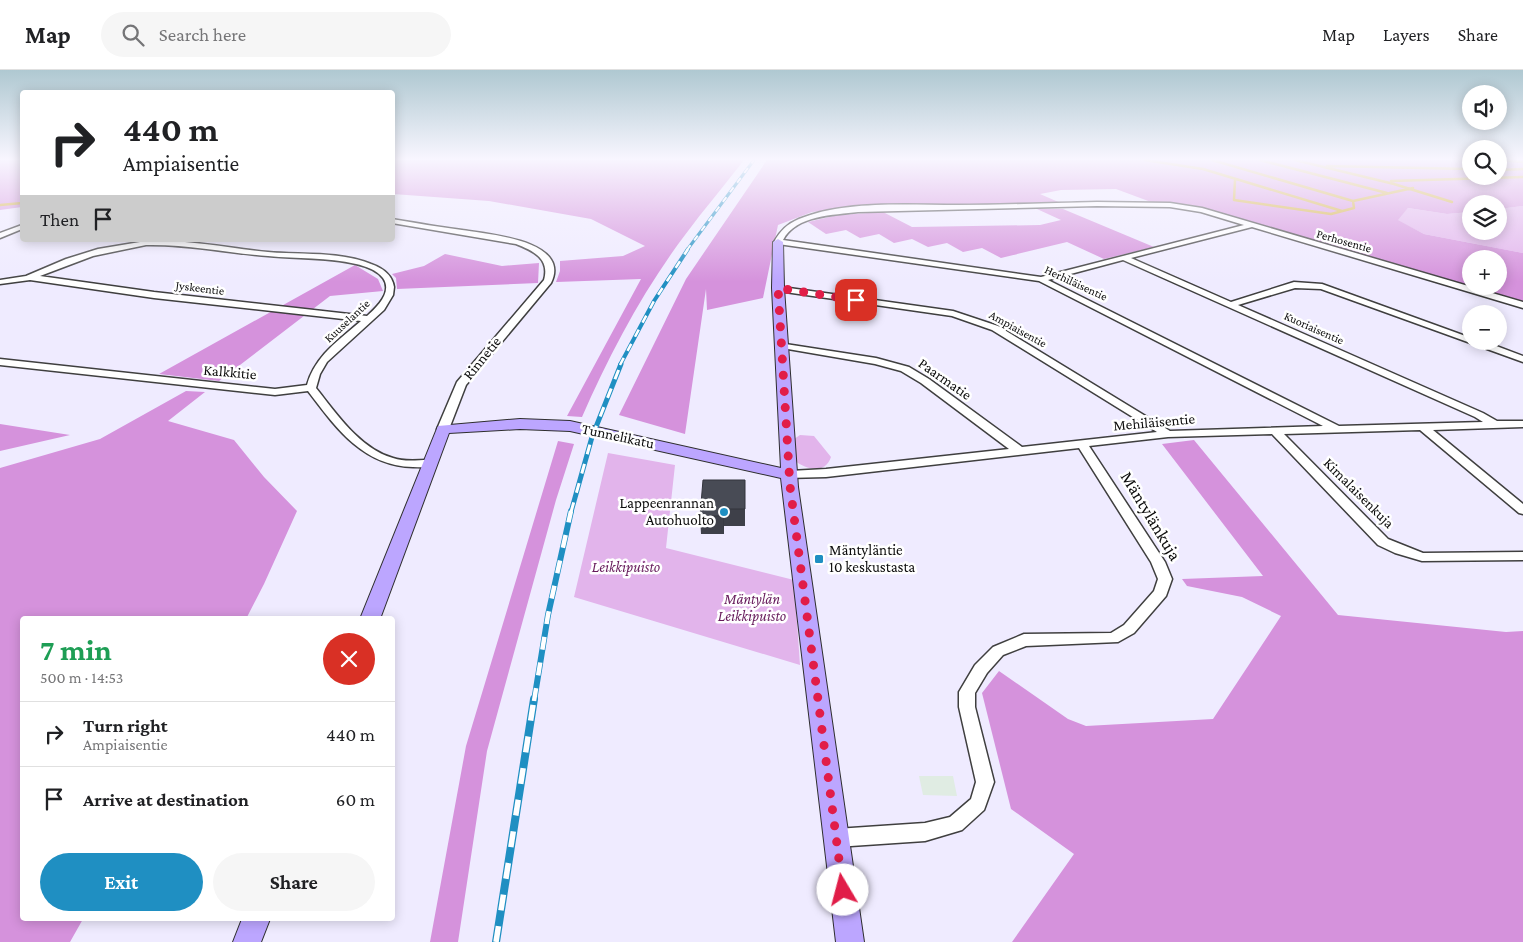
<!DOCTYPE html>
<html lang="en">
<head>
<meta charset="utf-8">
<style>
	body { margin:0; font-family:"Crimson Pro",serif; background:#f6f6f6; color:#202124; height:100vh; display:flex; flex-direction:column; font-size:19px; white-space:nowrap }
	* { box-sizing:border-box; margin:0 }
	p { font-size:16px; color:#757577 }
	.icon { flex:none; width:28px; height:28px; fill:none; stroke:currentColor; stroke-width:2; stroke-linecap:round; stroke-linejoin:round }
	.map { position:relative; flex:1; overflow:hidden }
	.panel { position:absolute; left:20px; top:546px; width:375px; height:305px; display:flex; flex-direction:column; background:#fff; border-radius:5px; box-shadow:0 2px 12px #0003 }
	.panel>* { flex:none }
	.top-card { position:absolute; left:20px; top:20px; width:375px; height:152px; border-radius:5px; box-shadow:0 2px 12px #0003; background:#fff; color:#202124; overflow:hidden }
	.fabs { position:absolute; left:1462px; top:15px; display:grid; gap:10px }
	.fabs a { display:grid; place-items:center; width:45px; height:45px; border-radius:50%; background:#fff; box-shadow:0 2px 12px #0003; font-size:25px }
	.pin { position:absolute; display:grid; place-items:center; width:42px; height:42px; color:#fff; margin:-21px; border-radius:10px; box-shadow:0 2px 8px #0006 }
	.me { position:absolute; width:55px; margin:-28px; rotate:352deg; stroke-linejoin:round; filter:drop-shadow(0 0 4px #0008) }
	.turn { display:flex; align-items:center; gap:18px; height:105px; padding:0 20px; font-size:22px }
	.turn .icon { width:65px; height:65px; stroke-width:2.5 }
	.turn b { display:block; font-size:35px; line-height:42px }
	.then { display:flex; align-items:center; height:48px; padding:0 20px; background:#0003; gap:10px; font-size:19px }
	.round { display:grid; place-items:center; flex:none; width:52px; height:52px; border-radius:26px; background:#f6f6f6 }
	.headline { display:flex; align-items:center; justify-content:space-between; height:85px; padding:0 20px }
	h1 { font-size:30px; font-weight:700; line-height:38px; color:#1e9e55 }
	.primary-button { display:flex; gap:10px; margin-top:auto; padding:10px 20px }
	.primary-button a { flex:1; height:58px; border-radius:30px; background:#1f8fc2; color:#fff; font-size:20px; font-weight:700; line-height:58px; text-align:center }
	.primary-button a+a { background:#f6f6f6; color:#202124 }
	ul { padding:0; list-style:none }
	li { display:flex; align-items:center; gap:15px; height:65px; padding:0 20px; border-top:1px solid #e0e0e0 }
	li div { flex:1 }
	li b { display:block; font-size:19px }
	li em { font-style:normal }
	header { display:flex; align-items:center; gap:30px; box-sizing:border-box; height:70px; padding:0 25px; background:#fff; border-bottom:1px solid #e0e0e0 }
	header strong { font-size:24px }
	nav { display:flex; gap:28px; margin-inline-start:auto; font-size:18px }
	.search { width:350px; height:45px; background:#f6f6f6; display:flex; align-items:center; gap:12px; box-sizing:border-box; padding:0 18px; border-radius:28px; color:#757577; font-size:19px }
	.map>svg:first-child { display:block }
	.industrial { fill:#e0ece3 }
	.green { fill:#e2b4eb }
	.forest { fill:#d592dc; fill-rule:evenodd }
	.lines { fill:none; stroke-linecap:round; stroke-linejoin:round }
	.stream { stroke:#d3ac32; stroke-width:2.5 }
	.street-casing { stroke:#3f3f3f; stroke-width:3 }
	.secondary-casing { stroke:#2e2e2e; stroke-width:2 }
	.street { fill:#fff; fill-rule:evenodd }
	.secondary { fill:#bca6ff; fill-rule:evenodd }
	.rail-far4-casing { stroke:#1f8fc2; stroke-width:3 }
	.rail-far3-casing { stroke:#1f8fc2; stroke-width:4 }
	.rail-far2-casing { stroke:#1f8fc2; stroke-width:5 }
	.rail-far1-casing { stroke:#1f8fc2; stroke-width:6 }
	.rail-casing { stroke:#1f8fc2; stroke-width:8 }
	.rail-far4 { stroke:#fff; stroke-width:2; stroke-dasharray:6; stroke-linecap:butt }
	.rail-far3 { stroke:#fff; stroke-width:2.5; stroke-dasharray:8; stroke-linecap:butt }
	.rail-far2 { stroke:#fff; stroke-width:3; stroke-dasharray:10; stroke-linecap:butt }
	.rail-far1 { stroke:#fff; stroke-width:4.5; stroke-dasharray:13; stroke-linecap:butt }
	.rail { stroke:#fff; stroke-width:5.5; stroke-dasharray:16; stroke-linecap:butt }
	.wall { fill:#3e4049 }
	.shaded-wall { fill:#32343c }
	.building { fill:#484b55; stroke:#32343c }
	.route { stroke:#e11d48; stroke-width:9; stroke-dasharray:0 16.2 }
	.poi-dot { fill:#1f8fc2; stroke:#fff; stroke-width:2 }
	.labels { text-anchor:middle; stroke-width:5; stroke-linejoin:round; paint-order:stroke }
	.far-street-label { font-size:12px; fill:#0c0c0c; stroke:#fff }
	.street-label { font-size:15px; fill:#0c0c0c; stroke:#fff }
	.poi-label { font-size:15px; fill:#0c0c0c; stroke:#fff; text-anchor:end }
	.park-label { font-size:15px; font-style:italic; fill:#661a5b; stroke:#fff }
	.near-street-label { font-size:18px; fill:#0c0c0c; stroke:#fff }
</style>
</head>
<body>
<header>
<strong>Map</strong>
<div class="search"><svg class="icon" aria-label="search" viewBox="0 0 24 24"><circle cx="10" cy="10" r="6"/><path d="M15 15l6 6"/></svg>Search here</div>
<nav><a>Map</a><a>Layers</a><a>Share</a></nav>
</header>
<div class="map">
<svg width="1523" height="872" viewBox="0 0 1523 872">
	<rect width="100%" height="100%" fill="#efebff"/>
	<path class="industrial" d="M 919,706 L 953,706 L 957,726 L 923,725 Z"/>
	<path class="green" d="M 1523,136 L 1523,183 L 1424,164 L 1397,150 L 1408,138 L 1447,144 L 1471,142 L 1471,161 L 1499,161 L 1499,139 Z
		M 800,365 L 814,366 L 831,387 C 825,405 806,399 795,391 L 794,369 Z
		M 608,383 L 675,395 L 666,478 L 794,510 L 800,595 L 574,527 Z"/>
	<path class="forest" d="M 0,90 L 22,90 L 22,137 L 0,140 Z
		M 392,90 L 744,90 C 725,115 704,139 685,165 C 644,219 609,285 582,347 L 567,346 L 641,209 L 556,212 L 560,201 L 560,191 L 623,186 L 645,176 L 591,149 L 489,131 L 393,124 Z
		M 767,90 L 1471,90 L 1471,106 L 1499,106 L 1499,90 L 1523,90 L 1523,136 L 1499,139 L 1499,134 L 1471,134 L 1471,142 L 1447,144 L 1408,138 L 1398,150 L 1424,164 L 1523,183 L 1523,232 L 1192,135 L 1151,132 L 1116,119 L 1061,120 L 1040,124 L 1063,134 L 852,138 L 812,142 L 778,155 L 763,228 L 707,240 L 706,219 L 685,364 L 619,345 L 686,209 ZM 1471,189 L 1499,189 L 1499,216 L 1471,216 Z
		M 1037,139 L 1063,139 L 1154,177 L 1104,189 L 1067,172 L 1001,188 L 982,178 L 963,182 L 947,173 L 928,177 L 912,169 L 894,173 L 879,164 L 860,168 L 846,160 L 826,164 L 808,152 L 838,145 L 883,142 L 912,157 L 1040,155 L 1061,150 Z
		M 445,184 L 502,196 L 539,193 L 538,213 L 397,219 L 396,208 L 392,204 L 424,196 Z
		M 355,195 L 378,209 L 383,221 L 330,226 L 219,311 L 159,304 Z
		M 186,321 L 205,322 L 168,351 L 234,370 L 264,407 L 297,441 L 264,514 L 246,549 L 22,549 L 22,849 L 83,849 L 70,872 L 0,872 L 0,398 L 100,369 Z
		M 0,354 L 70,365 L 0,381 Z
		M 1194,370 L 1338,545 L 1506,562 L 1523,561 L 1523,872 L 1012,872 L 1074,784 L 1011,739 L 982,623 L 999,601 L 1068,649 L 1086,656 L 1213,649 L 1281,546 L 1242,527 L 1187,516 L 1182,509 L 1263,506 L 1162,374 Z
		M 558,371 L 574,374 L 556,430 L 487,681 L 458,872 L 430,872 L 466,676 Z"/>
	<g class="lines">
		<path class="stream" d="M 1145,90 L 1203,99 L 1342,141
			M 1212,90 L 1353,131 L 1413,118
			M 1260,90 L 1387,123
			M 1295,90 L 1394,114 L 1452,132
			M 1503,90 L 1523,92
			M 1327,96 L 1471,99
			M 1499,100 L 1523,99
			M 1235,110 L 1234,130 L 1331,144 L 1354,138 L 1353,131
			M 1391,111 L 1523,107
			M 0,135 L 22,133"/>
		<defs>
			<path id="street" d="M 1097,132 L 1170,133 L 1202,138 L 1523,232 L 1523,238 L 1252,157 L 1131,188 L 1231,232 L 1294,212 L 1322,214 L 1471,268 L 1471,271 L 1483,271 L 1523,286 L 1523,292 L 1321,219 L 1295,218 L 1238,235 L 1483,343 L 1497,351 L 1523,351 L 1523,357 L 1433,360 L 1523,434 L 1523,444 L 1519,443 L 1420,360 L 1284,364 L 1388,469 L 1423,483 L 1523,482 L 1523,490 L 1422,491 L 1395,483 L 1378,475 L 1272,364 L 1168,367 L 1089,376 L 1165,492 L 1172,509 L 1166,526 L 1134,563 L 1118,572 L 1026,576 L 1003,585 L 987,603 L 975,623 L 975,637 L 994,712 L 984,740 L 962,760 L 925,771 L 836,777 L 829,774 L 827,768 L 829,762 L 836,759 L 925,753 L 950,747 L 971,729 L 976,712 L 959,637 L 959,622 L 975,595 L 993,577 L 1024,564 L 1111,563 L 1124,555 L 1154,521 L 1158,509 L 1151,492 L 1079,378 L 826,407 L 786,408 L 784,405 L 790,401 L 826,399 L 1009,379 L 921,313 L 901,301 L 875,294 L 782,278 L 779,277 L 779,273 L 876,288 L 909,297 L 929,309 L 1022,377 L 1157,362 L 992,260 L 952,246 L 778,221 L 774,218 L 775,216 L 953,241 L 998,256 L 1170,361 L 1323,356 L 1039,211 L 778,174 L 774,172 C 780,161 787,154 799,149 C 844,130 908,135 957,135 C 1003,135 1050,133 1097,132 ZM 1097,136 L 1170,137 L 1201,142 L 1244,155 L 1041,207 L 783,170 C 796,145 834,145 858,142 ZM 1123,190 L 1475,347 L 1483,352 L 1339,356 L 1048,210 Z
				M 392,149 C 416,153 439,157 462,160 C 486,164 572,170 551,213 L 466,315 L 449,359 L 443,362 L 437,359 L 457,312 L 544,210 C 550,189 534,181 516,174 L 392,153 Z
				M 22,155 L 22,159 L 0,168 L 0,163 Z
				M 146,171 C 187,169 227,178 268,182 C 302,185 339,181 371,194 C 382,198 392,204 394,217 L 393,225 L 384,240 L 327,292 L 320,304 L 316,318 C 336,343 360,379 393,388 C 404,392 417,390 428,390 L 432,392 L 434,394 L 432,396 C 426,398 419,397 413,397 C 363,396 336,358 308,321 L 275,325 L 0,295 L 0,289 L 275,319 L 307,315 C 315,286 339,270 361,251 L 154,228 L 30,210 L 0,214 L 0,210 L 26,206 L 66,189 L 98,179 ZM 146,175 C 187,174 227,183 268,186 C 297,189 327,187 356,194 C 365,196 377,200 383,208 C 393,222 377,237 367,246 L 154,222 L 40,206 L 93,186 Z"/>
			<path id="secondary" d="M 778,169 L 783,172 L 784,218 L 798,417 L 864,872 L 836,872 L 781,408 L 570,361 L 520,359 L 449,363 L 380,549 L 360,549 L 438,356 L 520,349 L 570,351 L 781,398 L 772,218 L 773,172 Z
				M 242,849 L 270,849 L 261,872 L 233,872 Z"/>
		</defs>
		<use href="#street" class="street-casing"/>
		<use href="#secondary" class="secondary-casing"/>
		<use href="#street" class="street"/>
		<use href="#secondary" class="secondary"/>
		<defs>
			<path id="rail-far4" d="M 687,180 L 754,90"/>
			<path id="rail-far3" d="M 620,295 L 654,231 L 688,179"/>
			<path id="rail-far2" d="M 571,442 L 592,367 L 621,294"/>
			<path id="rail-far1" d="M 534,631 L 548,545 L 571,441"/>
			<path id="rail" d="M 496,872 L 534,629"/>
		</defs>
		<use href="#rail-far4" class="rail-far4-casing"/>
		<use href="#rail-far3" class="rail-far3-casing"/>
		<use href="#rail-far2" class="rail-far2-casing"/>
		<use href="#rail-far1" class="rail-far1-casing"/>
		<use href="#rail" class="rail-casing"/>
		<use href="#rail-far4" class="rail-far4"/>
		<use href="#rail-far3" class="rail-far3"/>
		<use href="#rail-far2" class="rail-far2"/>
		<use href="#rail-far1" class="rail-far1"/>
		<use href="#rail" class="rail"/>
	</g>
	<path class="wall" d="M 745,410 L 745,456 L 724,456 L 724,464 L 701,464 L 700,446 Z"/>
	<path class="shaded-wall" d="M 723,439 L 724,456 L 724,464 L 723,446 Z"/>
	<path class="building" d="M 703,410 L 745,410 L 745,439 L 723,439 L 723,446 L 700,446 Z"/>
	<linearGradient id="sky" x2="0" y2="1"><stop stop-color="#afc8d1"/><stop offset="0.42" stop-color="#f8f6ff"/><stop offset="1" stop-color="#f8f6ff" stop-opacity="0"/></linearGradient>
	<rect width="1523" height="212" fill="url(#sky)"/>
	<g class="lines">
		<path class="route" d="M 843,820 L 790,416 L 778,218 L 856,230"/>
	</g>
	<g class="poi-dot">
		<circle cx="724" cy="442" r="5"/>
		<rect x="814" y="484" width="10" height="10" rx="2.5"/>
	</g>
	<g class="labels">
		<g class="far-street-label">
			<text transform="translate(1344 171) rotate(16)" y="4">Perhosentie</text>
			<text transform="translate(1076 213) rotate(25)" y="4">Herhiläisentie</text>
			<text transform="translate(200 218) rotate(7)" y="4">Jyskeentie</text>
			<text transform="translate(347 251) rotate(-43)" y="4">Kuuselantie</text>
			<text transform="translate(1314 258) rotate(24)" y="4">Kuoriaisentie</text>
			<text transform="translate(1018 259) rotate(29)" y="4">Ampiaisentie</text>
		</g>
		<g class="street-label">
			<text transform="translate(482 288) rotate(-51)" y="5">Rinnetie</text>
			<text transform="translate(230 302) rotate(5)" y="5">Kalkkitie</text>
			<text transform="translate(945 309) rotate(35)" y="5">Paarmatie</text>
			<text transform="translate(1154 352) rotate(-5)" y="5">Mehiläisentie</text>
			<text transform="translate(618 366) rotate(12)" y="5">Tunnelikatu</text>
			<text transform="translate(1359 423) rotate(45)" y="5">Kimalaisenkuja</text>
		</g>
		<g class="poi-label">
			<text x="714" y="438">Lappeenrannan<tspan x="714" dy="17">Autohuolto</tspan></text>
			<text x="829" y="485" text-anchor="start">Mäntyläntie<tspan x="829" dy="17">10 keskustasta</tspan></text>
		</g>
		<g class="park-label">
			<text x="626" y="502">Leikkipuisto</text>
			<text x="752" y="534">Mäntylän<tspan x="752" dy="17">Leikkipuisto</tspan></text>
		</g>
		<g class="near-street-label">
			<text transform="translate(1151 446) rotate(59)" y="6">Mäntylänkuja</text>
		</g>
	</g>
</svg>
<div class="fabs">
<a><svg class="icon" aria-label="sound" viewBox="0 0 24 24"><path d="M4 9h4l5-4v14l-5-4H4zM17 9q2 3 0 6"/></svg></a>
<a><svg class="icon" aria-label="search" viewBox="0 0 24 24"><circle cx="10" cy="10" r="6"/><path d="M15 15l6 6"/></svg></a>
<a><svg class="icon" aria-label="layers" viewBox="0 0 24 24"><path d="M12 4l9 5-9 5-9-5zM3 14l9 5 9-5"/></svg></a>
<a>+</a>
<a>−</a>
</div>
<div class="pin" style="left:856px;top:230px;background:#d93025"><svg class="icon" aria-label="arrive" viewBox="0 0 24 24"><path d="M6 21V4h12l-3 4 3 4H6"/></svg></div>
<svg class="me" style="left:843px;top:820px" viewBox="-20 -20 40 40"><circle r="19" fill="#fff"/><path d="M0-13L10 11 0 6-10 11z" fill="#e11d48"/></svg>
<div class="top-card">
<div class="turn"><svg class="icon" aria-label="right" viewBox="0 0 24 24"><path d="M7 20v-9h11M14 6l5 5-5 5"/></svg><div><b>440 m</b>Ampiaisentie</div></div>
<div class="then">Then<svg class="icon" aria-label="arrive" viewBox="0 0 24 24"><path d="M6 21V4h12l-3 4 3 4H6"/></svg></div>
</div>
<section class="panel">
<div class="headline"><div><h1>7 min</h1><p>500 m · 14:53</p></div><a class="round" style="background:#d93025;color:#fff"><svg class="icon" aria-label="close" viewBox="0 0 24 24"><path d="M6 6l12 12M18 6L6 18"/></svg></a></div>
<ul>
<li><svg class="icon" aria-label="right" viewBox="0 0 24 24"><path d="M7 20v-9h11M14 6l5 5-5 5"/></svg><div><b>Turn right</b><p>Ampiaisentie</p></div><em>440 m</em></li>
<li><svg class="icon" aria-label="arrive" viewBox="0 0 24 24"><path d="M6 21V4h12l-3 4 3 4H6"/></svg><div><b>Arrive at destination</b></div><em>60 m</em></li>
</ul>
<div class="primary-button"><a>Exit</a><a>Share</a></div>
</section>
</div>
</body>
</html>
